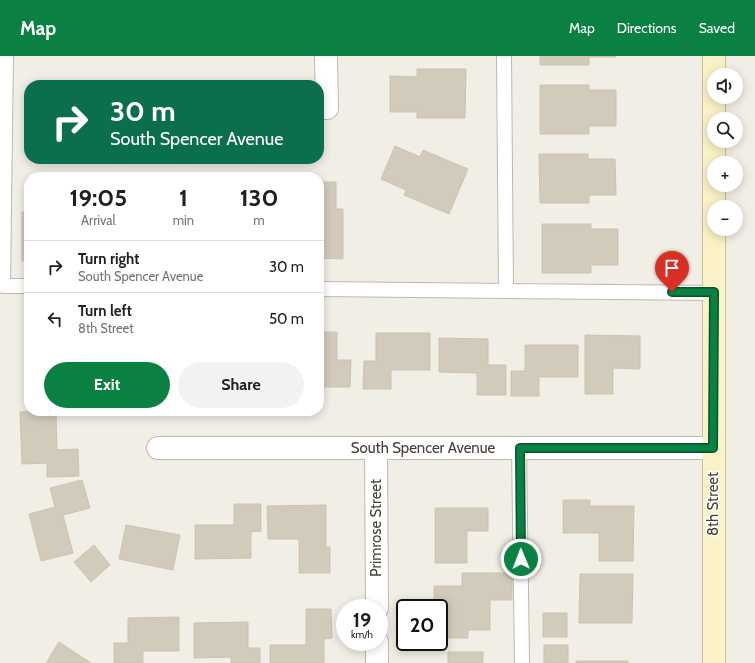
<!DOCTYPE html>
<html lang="en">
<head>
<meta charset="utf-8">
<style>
	body { margin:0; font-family:Cabin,sans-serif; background:#f2f2f2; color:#202124; height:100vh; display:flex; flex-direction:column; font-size:15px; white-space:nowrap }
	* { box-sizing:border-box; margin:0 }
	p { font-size:13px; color:#757577 }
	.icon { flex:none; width:22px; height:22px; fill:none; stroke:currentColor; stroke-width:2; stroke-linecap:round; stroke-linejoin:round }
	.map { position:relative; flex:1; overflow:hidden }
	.panel { position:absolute; left:24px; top:116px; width:300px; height:244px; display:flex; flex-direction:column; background:#fff; border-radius:16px; box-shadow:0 2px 10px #0003 }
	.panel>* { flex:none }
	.banner { position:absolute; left:24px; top:24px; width:300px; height:84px; border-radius:16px; box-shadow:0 2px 10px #0003; background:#0b6e4f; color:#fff; overflow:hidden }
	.buttons { position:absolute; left:707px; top:12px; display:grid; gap:8px }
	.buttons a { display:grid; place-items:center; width:36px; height:36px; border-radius:50%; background:#fff; box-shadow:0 2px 10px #0003; font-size:20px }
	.speed { position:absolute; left:336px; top:543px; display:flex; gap:8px; font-size:20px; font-weight:700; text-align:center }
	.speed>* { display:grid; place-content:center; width:52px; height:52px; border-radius:50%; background:#fff; box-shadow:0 2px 10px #0003; line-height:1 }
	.speed small { font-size:10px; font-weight:400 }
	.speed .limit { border:2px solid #111; border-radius:6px; background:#fff; color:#111 }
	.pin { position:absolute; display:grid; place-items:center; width:34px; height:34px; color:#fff; margin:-41px -17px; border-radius:50% 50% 50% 0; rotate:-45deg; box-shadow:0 0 4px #0007 }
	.pin .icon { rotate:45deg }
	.me { position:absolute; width:44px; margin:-22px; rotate:359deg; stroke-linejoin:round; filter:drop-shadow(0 0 3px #0008) }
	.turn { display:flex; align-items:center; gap:14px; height:84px; padding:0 20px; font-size:18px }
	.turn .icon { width:52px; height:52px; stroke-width:2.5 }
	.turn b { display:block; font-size:28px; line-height:34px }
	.eta { display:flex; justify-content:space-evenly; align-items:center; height:68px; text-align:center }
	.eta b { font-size:24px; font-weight:700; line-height:28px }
	.primary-button { display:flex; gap:8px; margin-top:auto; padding:8px 20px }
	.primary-button a { flex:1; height:46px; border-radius:24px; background:#0b8043; color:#fff; font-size:16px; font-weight:700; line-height:46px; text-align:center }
	.primary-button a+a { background:#f2f2f2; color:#202124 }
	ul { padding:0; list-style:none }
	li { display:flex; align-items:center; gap:12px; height:52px; padding:0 20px; border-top:1px solid #e0e0e0 }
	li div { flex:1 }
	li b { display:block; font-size:15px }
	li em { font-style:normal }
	header { display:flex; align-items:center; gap:24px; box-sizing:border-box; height:56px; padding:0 20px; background:#0b8043; color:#fff }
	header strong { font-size:19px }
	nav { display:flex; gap:22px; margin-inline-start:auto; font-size:14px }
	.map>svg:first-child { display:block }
	.building { fill:#d2cbbc; stroke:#ccc3b0 }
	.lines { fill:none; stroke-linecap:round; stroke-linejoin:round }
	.lane-casing { stroke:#bfb9ac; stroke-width:16 }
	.street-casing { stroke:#bfb9ac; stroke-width:24 }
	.secondary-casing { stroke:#cec398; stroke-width:24 }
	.lane { stroke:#fff; stroke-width:14 }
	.street { stroke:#fff; stroke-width:22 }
	.secondary { stroke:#faf1c6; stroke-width:22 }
	.route-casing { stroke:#07532c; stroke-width:10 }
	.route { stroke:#0b8043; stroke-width:7 }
	.labels { text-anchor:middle; stroke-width:3; stroke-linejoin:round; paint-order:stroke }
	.street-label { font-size:15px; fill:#433f35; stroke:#fff }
</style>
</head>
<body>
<header>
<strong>Map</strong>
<nav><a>Map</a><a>Directions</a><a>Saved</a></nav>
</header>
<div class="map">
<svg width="755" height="607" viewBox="0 0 755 607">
	<rect width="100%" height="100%" fill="#f1eee5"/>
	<path class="building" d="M 540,0 L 616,0 L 616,1 L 589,1 L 589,9 L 540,9 Z
		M 417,13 L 466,13 L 465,62 L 417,62 L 417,56 L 390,56 L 390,20 L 417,21 Z
		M 540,29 L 589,29 L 589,34 L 616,34 L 616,70 L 589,70 L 589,78 L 540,78 Z
		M 395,90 L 420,101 L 423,94 L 468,113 L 449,158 L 404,139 L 406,134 L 381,123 Z
		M 539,98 L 588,98 L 588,103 L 615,103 L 616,139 L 589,139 L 589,147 L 540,147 Z
		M 319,126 L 336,126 L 336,153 L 343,153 L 343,203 L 319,202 Z
		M 27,128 L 29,128 L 29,205 L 22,205 L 22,156 L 27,156 Z
		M 542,168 L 591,168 L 591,173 L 618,173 L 618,209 L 591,209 L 591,217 L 542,217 Z
		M 319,276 L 337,276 L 337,304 L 351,304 L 350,331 L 322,331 L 323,312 L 319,312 Z
		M 376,277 L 430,277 L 430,314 L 391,314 L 391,333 L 363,333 L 364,305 L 376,305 Z
		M 585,279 L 640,280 L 640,313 L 613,312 L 613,338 L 585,338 Z
		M 439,282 L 488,283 L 488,309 L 506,309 L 506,339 L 477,339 L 477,317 L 439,316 Z
		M 525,289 L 578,289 L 578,321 L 539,321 L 539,340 L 511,340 L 511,315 L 525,315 Z
		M 56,355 L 57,394 L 78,393 L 79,420 L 47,421 L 47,407 L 22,408 L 20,356 Z
		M 82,424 L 90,452 L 63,459 L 73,497 L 41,505 L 29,458 L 55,451 L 50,432 Z
		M 563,444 L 590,444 L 590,450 L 634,450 L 633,505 L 599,505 L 599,477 L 563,477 Z
		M 234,448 L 261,448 L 261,475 L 251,476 L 251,502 L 195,503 L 195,469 L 234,469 Z
		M 326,449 L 326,491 L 330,491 L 330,517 L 299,517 L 299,483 L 268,483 L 267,450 Z
		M 435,452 L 488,452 L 488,475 L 467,475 L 467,507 L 435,507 Z
		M 126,469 L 180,479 L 173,514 L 119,503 Z
		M 94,489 L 110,509 L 91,526 L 74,506 Z
		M 462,517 L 512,517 L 512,544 L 490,544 L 490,574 L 468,574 L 468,582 L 439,582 L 439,552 L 434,552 L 434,530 L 462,530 Z
		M 580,518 L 633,518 L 632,567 L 579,567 Z
		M 306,553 L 331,553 L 332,582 L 324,583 L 324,607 L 270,607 L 270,589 L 306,589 Z
		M 543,557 L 567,557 L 567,581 L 543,581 Z
		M 179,561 L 179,595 L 143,595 L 143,607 L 114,607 L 114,587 L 128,587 L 128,562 Z
		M 248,566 L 248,592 L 260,592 L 260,607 L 231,607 L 231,601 L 194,602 L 194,567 Z
		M 59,586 L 91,607 L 46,607 Z
		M 544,589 L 568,589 L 568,607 L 544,607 Z
		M 448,596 L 483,596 L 483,607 L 448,607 Z
		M 576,605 L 628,605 L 628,607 L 576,607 Z"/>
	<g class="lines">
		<defs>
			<path id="lane" d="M 6,0 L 3,230 L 29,230
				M 504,0 L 506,235
				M 319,233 L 713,237
				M 519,392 L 522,607"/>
			<path id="street" d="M 319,52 L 327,52 L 326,0
				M 158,392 L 713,392
				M 376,392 L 377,552
				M 377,586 L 377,607"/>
			<path id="secondary" d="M 714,0 L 714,607"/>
		</defs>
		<use href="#lane" class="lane-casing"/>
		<use href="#street" class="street-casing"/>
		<use href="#secondary" class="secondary-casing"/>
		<use href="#lane" class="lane"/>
		<use href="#street" class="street"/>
		<use href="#secondary" class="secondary"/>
	</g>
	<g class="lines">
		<defs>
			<path id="route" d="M 521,503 L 520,392 L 713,392 L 714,236 L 672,236"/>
		</defs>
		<use href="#route" class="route-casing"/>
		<use href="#route" class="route"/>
	</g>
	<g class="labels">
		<g class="street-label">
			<text x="423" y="397">South Spencer Avenue</text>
			<text transform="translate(713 448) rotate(-90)" y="5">8th Street</text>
			<text transform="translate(376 472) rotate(-90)" y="5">Primrose Street</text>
		</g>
	</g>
</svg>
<div class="buttons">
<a><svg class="icon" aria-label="sound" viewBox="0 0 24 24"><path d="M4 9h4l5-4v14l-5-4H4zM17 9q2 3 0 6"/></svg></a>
<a><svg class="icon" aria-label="search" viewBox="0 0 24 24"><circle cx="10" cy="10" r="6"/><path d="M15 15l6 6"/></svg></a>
<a>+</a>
<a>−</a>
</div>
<div class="speed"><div>19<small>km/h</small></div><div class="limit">20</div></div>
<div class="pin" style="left:672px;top:236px;background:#d93025"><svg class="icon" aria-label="arrive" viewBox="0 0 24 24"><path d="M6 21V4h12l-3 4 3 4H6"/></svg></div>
<svg class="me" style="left:521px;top:503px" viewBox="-20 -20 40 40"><circle r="17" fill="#0b8043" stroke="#fff" stroke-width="3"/><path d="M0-11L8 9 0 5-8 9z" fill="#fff"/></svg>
<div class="banner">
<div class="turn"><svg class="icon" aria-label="right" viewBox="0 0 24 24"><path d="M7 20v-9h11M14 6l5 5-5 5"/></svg><div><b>30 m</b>South Spencer Avenue</div></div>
</div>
<section class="panel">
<div class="eta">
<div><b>19:05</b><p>Arrival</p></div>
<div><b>1</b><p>min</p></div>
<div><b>130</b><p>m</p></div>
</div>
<ul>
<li><svg class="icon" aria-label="right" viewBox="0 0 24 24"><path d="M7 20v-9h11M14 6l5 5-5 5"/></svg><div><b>Turn right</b><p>South Spencer Avenue</p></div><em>30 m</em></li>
<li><svg class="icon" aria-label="left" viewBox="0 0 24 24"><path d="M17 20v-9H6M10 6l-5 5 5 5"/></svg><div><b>Turn left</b><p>8th Street</p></div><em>50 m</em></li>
</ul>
<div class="primary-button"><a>Exit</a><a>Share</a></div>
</section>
</div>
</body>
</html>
